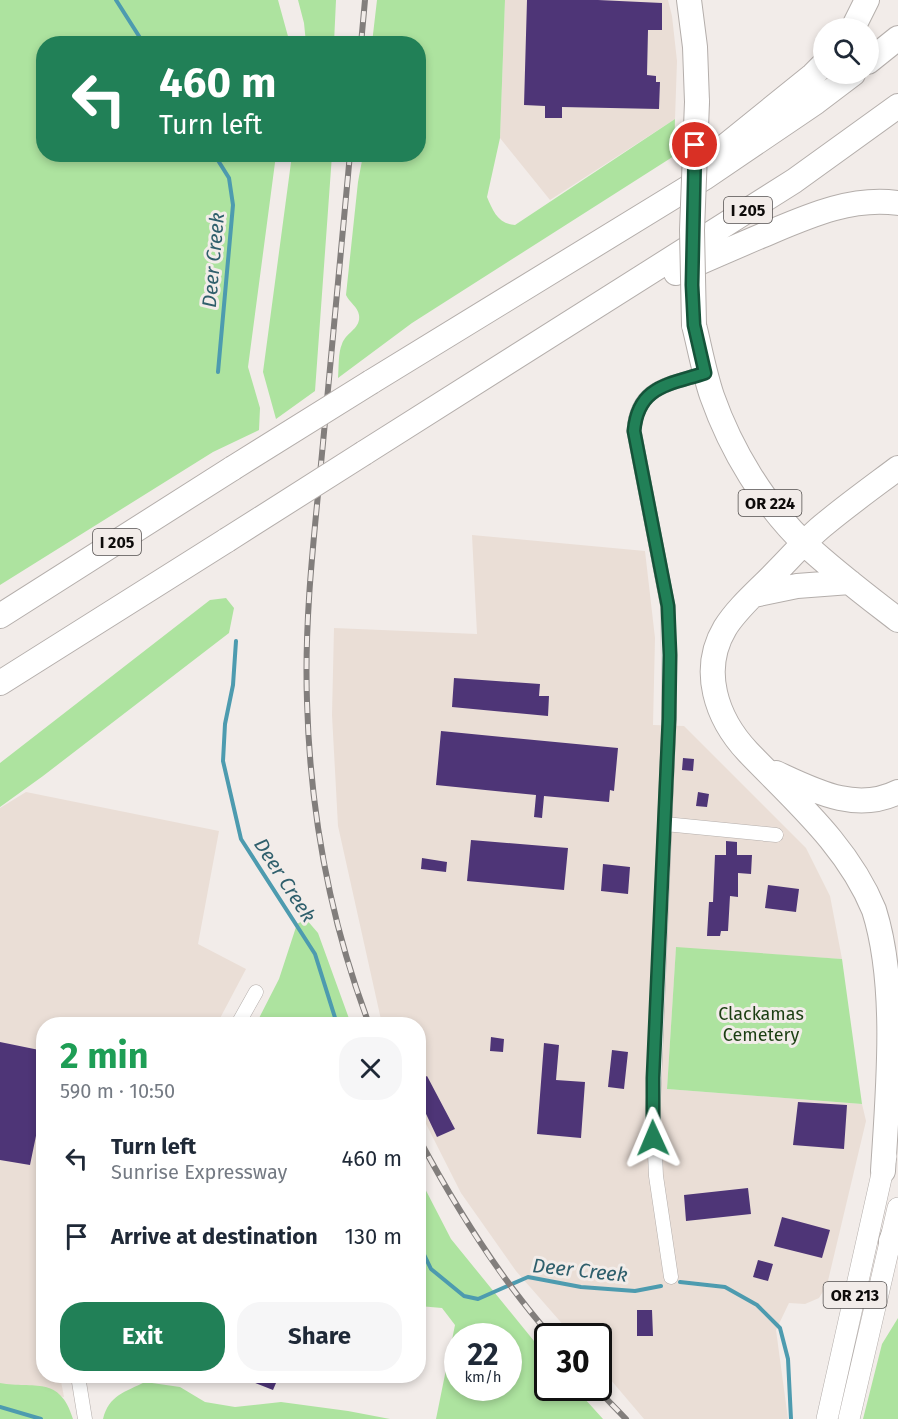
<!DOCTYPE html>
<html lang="en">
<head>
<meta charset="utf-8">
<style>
	body { margin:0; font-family:"Fira Sans",sans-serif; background:#f6f6f7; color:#1f2937; height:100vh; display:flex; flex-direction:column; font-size:22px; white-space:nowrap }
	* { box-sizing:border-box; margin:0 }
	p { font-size:20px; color:#747a83 }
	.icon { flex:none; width:33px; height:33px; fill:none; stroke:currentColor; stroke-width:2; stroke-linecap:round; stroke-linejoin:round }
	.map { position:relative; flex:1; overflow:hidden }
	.panel { position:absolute; left:36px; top:1017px; width:390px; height:366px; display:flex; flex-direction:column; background:#fff; border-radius:24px; box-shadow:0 3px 9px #0003 }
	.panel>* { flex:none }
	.banner { position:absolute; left:36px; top:36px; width:390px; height:126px; border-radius:24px; box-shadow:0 3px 9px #0003; background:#218057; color:#fff; overflow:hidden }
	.fabs { position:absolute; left:813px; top:18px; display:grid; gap:12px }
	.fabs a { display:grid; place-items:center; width:66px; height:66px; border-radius:50%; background:#fff; box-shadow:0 3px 9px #0003; font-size:30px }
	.speed { position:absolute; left:444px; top:1323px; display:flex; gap:12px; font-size:30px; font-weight:700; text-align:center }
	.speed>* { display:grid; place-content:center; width:78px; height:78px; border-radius:50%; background:#fff; box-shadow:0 3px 9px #0003; line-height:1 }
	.speed small { font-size:15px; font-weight:400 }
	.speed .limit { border:3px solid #111; border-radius:9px; background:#fff; color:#111 }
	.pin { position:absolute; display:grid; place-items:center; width:51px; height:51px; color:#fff; margin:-26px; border:3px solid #fff; border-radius:50%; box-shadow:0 2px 6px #0007 }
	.me { position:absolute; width:66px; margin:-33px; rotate:359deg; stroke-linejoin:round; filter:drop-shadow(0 0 4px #0008) }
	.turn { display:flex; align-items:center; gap:21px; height:126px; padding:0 24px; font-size:27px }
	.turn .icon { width:78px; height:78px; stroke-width:2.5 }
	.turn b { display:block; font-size:42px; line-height:51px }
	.round { display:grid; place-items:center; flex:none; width:63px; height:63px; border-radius:24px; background:#f6f6f7 }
	.headline { display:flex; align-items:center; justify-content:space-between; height:102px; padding:0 24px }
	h1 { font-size:36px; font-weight:700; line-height:45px; color:#1e9e55 }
	.cta { display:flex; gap:12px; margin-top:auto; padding:12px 24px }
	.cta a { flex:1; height:69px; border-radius:24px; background:#218057; color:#fff; font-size:24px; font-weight:700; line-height:69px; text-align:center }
	.cta a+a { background:#f6f6f7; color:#1f2937 }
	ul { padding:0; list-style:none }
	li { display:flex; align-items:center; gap:18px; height:78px; padding:0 24px }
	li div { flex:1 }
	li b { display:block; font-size:22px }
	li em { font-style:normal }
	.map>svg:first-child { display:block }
	.built { fill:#eaded6 }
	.green { fill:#ade39f; fill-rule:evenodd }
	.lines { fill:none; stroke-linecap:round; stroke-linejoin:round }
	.stream { stroke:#4d9baf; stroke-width:4 }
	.building { fill:#4e3577 }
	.street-casing { stroke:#b4aeab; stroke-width:15 }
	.primary-casing { stroke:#b4aeab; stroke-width:22 }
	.highway-casing { stroke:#b4aeab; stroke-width:26 }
	.street { stroke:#fff; stroke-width:14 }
	.primary { stroke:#fff; stroke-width:21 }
	.highway { stroke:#fff; stroke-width:24 }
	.rail-casing { stroke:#827e7c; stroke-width:6 }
	.rail { stroke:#f2ece9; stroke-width:4; stroke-dasharray:11; stroke-linecap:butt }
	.highway-bridge-casing { stroke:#b4aeab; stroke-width:26; stroke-linecap:butt }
	.highway-bridge { stroke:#fff; stroke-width:24 }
	.route-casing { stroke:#155339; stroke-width:15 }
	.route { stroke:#218057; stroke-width:10 }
	.labels { text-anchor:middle; stroke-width:6; stroke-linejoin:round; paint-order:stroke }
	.shield { fill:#f2ece9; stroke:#524e4d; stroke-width:1.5 }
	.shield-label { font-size:16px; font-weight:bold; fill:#0d0b0a }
	.park-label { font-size:18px; fill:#1b3f12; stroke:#f2ece9 }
	.water-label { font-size:20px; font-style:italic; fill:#2f5f6c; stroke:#f2ece9 }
</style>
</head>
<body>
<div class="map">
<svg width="898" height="1419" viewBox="0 0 898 1419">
	<rect width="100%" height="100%" fill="#f2ece9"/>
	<path class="built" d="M 505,0 L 668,0 L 672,16 L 677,61 L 675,119 L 550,200 L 500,138 Z
		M 472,535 L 645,551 L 655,638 L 653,725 L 684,726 L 806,848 L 830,896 L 842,959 L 676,948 L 667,1089 L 862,1104 L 866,1121 L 827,1285 L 819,1298 L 805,1304 L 789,1303 L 776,1330 L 788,1419 L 644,1419 L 599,1366 L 598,1336 L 573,1336 L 516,1271 L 461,1193 L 419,1110 L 418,1024 L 382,1024 L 338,826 L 332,715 L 334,628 L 477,634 Z
		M 26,792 L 219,831 L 198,944 L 246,969 L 217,1024 L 44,1024 L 44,1376 L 60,1376 L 64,1397 L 0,1386 L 0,808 Z"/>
	<path class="green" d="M 0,0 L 278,0 L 289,40 L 288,44 L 44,44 L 44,154 L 276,155 L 248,367 L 260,408 L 259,430 L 213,452 L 0,585 Z
		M 298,0 L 336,0 L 334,43 L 306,43 L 304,23 Z
		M 377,0 L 505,0 L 500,138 L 487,197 C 493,211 498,224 515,225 L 675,119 L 674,156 L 412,323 L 338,378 C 339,367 338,353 342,344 C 346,332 361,329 359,315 C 358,307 349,302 346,295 L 358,182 L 363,155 L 418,154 L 418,44 L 372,43 Z
		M 292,155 L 332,155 L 315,391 L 276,419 L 263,372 Z
		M 226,598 L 234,608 L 229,633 L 43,776 L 0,807 L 0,763 L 210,600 Z
		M 306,919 L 318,933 L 351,1024 L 256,1024 L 279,979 L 297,924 Z
		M 676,947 L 842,959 L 862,1104 L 667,1089 Z
		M 419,1177 L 451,1239 L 547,1357 L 548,1388 L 575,1388 L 603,1419 L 436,1419 L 455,1325 L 442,1308 L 419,1306 ZM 458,1336 L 508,1336 L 508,1388 L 458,1388 Z
		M 898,1318 L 898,1419 L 863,1419 L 882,1344 Z
		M 145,1382 L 180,1387 L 205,1402 L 235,1407 L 281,1402 L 348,1411 L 390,1419 L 103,1419 C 109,1395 125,1392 145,1382 Z
		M 0,1383 C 34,1389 60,1375 73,1419 L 0,1419 Z"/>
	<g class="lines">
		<path class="stream" d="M 116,0 L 144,44
			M 214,154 L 229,178 L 233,205 L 218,372
			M 236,641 L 233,685 L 225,724 L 223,761 L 241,839 L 315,954 L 337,1024
			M 418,1242 L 431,1269 L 464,1296 L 478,1299 L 528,1277 L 581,1287 L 635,1291 L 661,1286
			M 680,1282 L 725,1287 L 757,1305 L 780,1328 L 788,1359 L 791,1419
			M 0,1407 L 41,1419"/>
	</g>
	<path class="building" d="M 527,0 L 598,0 L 662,3 L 662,30 L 648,30 L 647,75 L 656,76 L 656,82 L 660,82 L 659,109 L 562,107 L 562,118 L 545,118 L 545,106 L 524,105 Z
		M 454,678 L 540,684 L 539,696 L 549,696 L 548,716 L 452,707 Z
		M 441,731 L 618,748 L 614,791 L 610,790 L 609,802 L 544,796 L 542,818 L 534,817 L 536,795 L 436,785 Z
		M 683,758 L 694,759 L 693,771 L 682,770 Z
		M 698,792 L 709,794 L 707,807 L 696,806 Z
		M 471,840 L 568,848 L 564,890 L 467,881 Z
		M 726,841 L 737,842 L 737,855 L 752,855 L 751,874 L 738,873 L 738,897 L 730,896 L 728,931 L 721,931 L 720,936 L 707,936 L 709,902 L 713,902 L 715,855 L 726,855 Z
		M 422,858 L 447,862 L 446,872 L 421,869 Z
		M 603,864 L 630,867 L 628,894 L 601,891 Z
		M 768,885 L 799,889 L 796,912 L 765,908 Z
		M 491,1037 L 504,1039 L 503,1052 L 490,1051 Z
		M 0,1042 L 44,1051 L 44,1097 L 30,1165 L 0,1160 Z
		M 544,1043 L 559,1045 L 556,1080 L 585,1082 L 581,1138 L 537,1134 Z
		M 612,1050 L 628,1052 L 624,1089 L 608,1087 Z
		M 427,1076 L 455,1129 L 437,1137 L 418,1097 L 418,1081 Z
		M 798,1102 L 847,1105 L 844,1149 L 793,1145 Z
		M 748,1188 L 751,1214 L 686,1221 L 684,1195 Z
		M 782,1217 L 830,1230 L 822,1258 L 774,1246 Z
		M 758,1260 L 773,1264 L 768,1281 L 753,1277 Z
		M 637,1310 L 652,1310 L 653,1336 L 637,1336 Z
		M 237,1376 L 279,1376 L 273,1390 Z"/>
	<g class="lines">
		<defs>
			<path id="street" d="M 665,824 L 776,835
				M 238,1024 L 256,992
				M 671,1277 L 656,1176 L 653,1109 L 669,719 L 668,607 L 634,431 C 637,386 668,385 705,373
				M 78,1376 L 85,1419"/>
			<path id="primary" d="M 827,1419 L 886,1156
				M 849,1419 L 898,1208"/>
			<path id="highway" d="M 689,0 L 695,47 L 697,102
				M 853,28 L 867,0
				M 868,62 L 898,38
				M 714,155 L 813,75 L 824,64
				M 676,273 C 705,260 733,248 761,236 C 804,218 850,196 898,203
				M 694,325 C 700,349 704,372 712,396 C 731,450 764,505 806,545 C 835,572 867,596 898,620
				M 371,382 L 704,178 L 816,102 L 853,74
				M 364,453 L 794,181 L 898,106
				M 754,595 L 797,586 L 850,582
				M 0,616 L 233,468
				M 0,683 L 227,540
				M 776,773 C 815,791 856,813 898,792
				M 883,1171 C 888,1091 898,986 874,910 C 848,846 795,801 748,752 C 716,718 700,670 725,628 C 738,607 760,589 777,571 C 793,555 808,537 826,523 C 849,504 874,486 898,468
				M 891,1241 L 898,1224"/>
		</defs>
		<use href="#street" class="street-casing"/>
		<use href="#primary" class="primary-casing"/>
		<use href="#highway" class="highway-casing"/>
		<use href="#street" class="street"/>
		<use href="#primary" class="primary"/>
		<use href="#highway" class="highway"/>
		<defs>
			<path id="rail" d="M 361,44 L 365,0
				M 350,154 C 341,251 332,347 323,443 C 315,529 304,615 307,701 C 310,811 330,921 369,1024
				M 418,1137 C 456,1208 498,1276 551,1336
				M 596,1388 L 626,1419"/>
		</defs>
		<use href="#rail" class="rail-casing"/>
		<use href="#rail" class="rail"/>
		<defs>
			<path id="highway-bridge" d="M 694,325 L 692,230 L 697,102
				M 233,468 L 371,382
				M 227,540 L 364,453"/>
		</defs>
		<use href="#highway-bridge" class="highway-bridge-casing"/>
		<use href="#highway-bridge" class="highway-bridge"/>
	</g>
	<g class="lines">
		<defs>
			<path id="route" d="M 653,1138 L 653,1078 L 669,719 L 670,655 L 668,606 L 634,431 C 638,386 668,385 705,373 L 694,325 L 692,285 L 695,145"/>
		</defs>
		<use href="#route" class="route-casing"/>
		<use href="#route" class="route"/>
	</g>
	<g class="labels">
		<g class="shield">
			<rect x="724" y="197" width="48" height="26" rx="4.5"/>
			<rect x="738.5" y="490" width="63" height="26" rx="4.5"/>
			<rect x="93" y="529" width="48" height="26" rx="4.5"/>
			<rect x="823.5" y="1282" width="63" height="26" rx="4.5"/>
		</g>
		<g class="shield-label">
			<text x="748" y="216">I 205</text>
			<text x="770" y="509">OR 224</text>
			<text x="117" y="548">I 205</text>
			<text x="855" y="1301">OR 213</text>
		</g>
		<g class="park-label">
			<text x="761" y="1020">Clackamas<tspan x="761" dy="21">Cemetery</tspan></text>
		</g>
		<g class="water-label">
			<text transform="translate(213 260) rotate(-85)" y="7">Deer Creek</text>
			<text transform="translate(285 880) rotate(57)" y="7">Deer Creek</text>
			<text transform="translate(580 1270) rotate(6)" y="7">Deer Creek</text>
		</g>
	</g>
</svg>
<div class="fabs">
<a><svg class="icon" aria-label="search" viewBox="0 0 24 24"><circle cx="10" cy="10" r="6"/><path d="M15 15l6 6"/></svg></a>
</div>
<div class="speed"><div>22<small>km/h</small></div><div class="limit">30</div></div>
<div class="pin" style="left:695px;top:145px;background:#d93025"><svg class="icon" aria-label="arrive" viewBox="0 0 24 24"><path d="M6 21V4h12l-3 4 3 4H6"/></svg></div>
<svg class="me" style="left:653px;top:1138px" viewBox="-20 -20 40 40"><path d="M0-17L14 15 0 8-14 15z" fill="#218057" stroke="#fff" stroke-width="4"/></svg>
<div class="banner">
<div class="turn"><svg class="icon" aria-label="left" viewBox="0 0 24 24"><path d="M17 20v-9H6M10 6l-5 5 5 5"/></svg><div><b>460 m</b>Turn left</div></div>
</div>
<section class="panel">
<div class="headline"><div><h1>2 min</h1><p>590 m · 10:50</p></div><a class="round"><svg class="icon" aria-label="close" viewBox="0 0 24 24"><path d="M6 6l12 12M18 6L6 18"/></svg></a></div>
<ul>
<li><svg class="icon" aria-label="left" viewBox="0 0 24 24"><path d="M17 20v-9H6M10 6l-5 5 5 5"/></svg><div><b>Turn left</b><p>Sunrise Expressway</p></div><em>460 m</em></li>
<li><svg class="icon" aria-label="arrive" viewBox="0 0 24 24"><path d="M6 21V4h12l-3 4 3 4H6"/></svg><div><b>Arrive at destination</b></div><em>130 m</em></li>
</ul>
<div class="cta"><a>Exit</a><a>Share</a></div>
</section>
</div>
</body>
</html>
